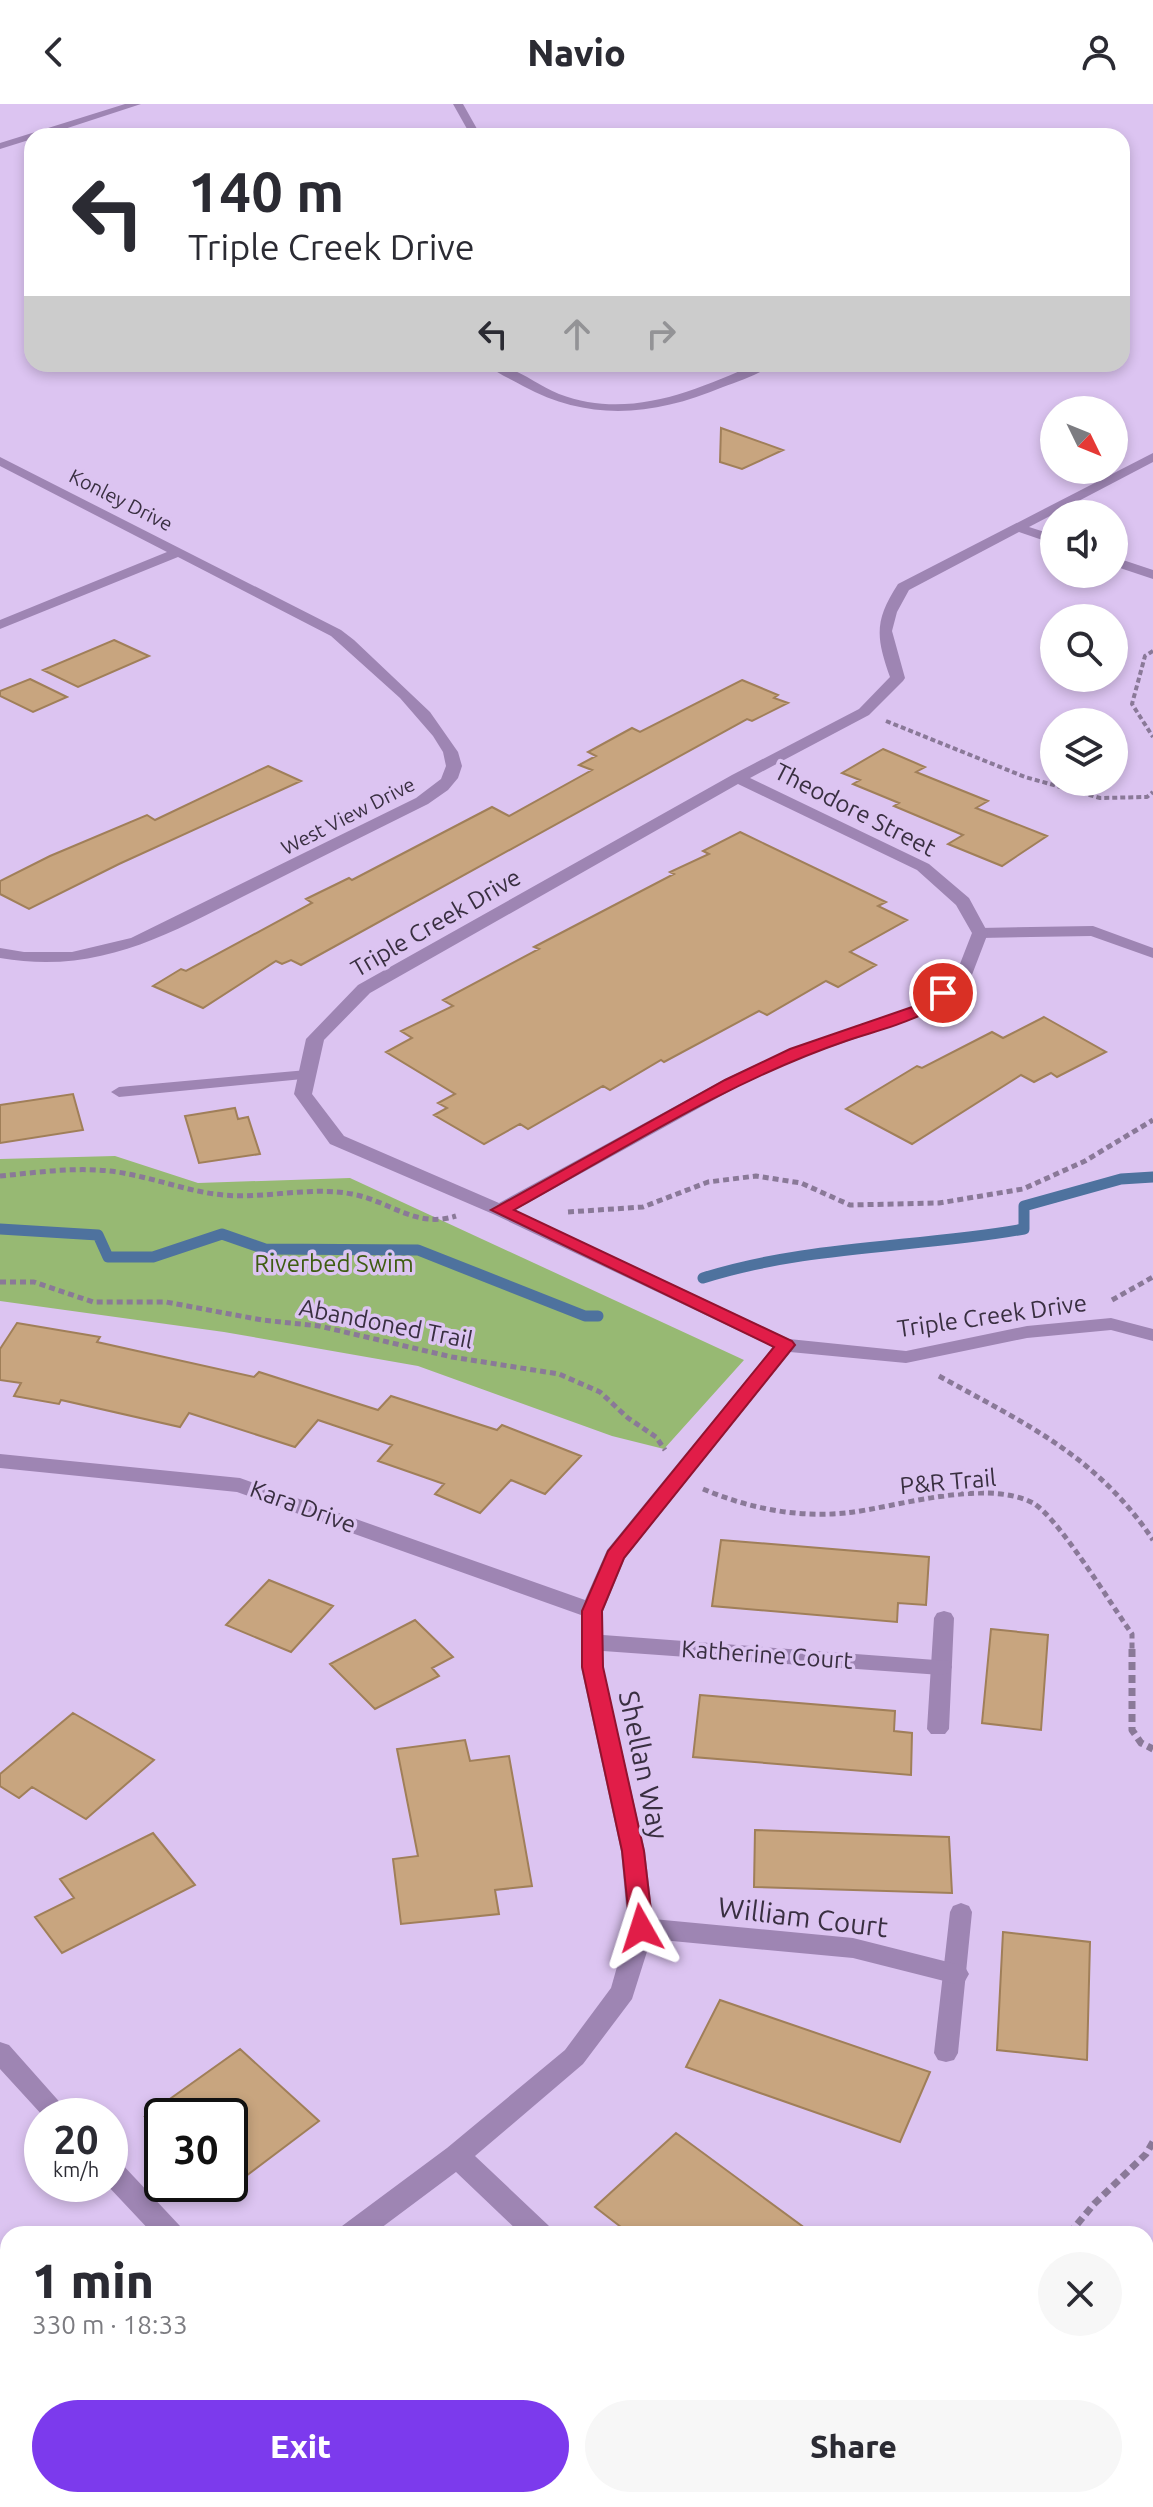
<!DOCTYPE html>
<html lang="en">
<head>
<meta charset="utf-8">
<style>
	body { margin:0; font-family:Ubuntu,sans-serif; background:#f7f7f7; color:#2b2b33; height:100vh; display:flex; flex-direction:column; font-size:30px; white-space:nowrap }
	* { box-sizing:border-box; margin:0 }
	p { font-size:26px; color:#7c7c81 }
	.icon { flex:none; width:44px; height:44px; fill:none; stroke:currentColor; stroke-width:2; stroke-linecap:round; stroke-linejoin:round }
	.map { position:relative; flex:1; overflow:hidden }
	.panel { position:absolute; left:0px; top:2122px; width:1154px; height:282px; display:flex; flex-direction:column; background:#fff; border-radius:24px 24px 0 0; box-shadow:0 4px 12px #0003 }
	.panel>* { flex:none }
	.hud { position:absolute; left:24px; top:24px; width:1106px; height:244px; border-radius:24px; box-shadow:0 4px 12px #0003; background:#fff; color:#2b2b33; overflow:hidden }
	.needle { width:52px; rotate:133deg }
	.controls { position:absolute; left:1040px; top:292px; display:grid; gap:16px }
	.controls a { display:grid; place-items:center; width:88px; height:88px; border-radius:50%; background:#fff; box-shadow:0 4px 12px #0003; font-size:40px }
	.speed { position:absolute; left:24px; top:1994px; display:flex; gap:16px; font-size:40px; font-weight:700; text-align:center }
	.speed>* { display:grid; place-content:center; width:104px; height:104px; border-radius:50%; background:#fff; box-shadow:0 4px 12px #0003; line-height:1 }
	.speed small { font-size:20px; font-weight:400 }
	.speed .limit { border:4px solid #111; border-radius:12px; background:#fff; color:#111 }
	.pin { position:absolute; display:grid; place-items:center; width:68px; height:68px; color:#fff; margin:-34px; border:4px solid #fff; border-radius:50%; box-shadow:0 2px 8px #0007 }
	.me { position:absolute; width:88px; margin:-44px; rotate:354deg; stroke-linejoin:round; filter:drop-shadow(0 0 6px #0008) }
	.turn { display:flex; align-items:center; gap:28px; height:168px; padding:0 32px; font-size:36px }
	.turn .icon { width:104px; height:104px; stroke-width:2.5 }
	.turn b { display:block; font-size:56px; line-height:68px }
	.lanes { display:flex; align-items:center; height:76px; padding:0 32px; background:#0003; justify-content:center; gap:40px; direction:ltr }
	.lanes .off { opacity:.35 }
	.round { display:grid; place-items:center; flex:none; width:84px; height:84px; border-radius:42px; background:#f7f7f7 }
	.headline { display:flex; align-items:center; justify-content:space-between; height:136px; padding:0 32px }
	h1 { font-size:48px; font-weight:800; line-height:60px }
	.primary-button { display:flex; gap:16px; margin-top:auto; padding:16px 32px }
	.primary-button a { flex:1; height:92px; border-radius:48px; background:#7c3aed; color:#fff; font-size:32px; font-weight:800; line-height:92px; text-align:center }
	.primary-button a+a { background:#f7f7f7; color:#2b2b33 }
	header { display:flex; justify-content:space-between; align-items:center; height:104px; padding:0 32px; background:#fff; font-size:36px; font-weight:800 }
	.map>svg:first-child { display:block }
	.green { fill:#97b973 }
	.lines { fill:none; stroke-linecap:round; stroke-linejoin:round }
	.stream { stroke:#4e729e; stroke-width:11 }
	.building { fill:#c8a57f; stroke:#a07f59; stroke-width:2 }
	.path-far2 { stroke:#8a7998; stroke-width:4; stroke-dasharray:5 3; stroke-linecap:butt }
	.path-far1 { stroke:#8a7998; stroke-width:5; stroke-dasharray:6 4; stroke-linecap:butt }
	.path { stroke:#8a7998; stroke-width:7; stroke-dasharray:8 5; stroke-linecap:butt }
	.service { fill:#9e85b3; fill-rule:evenodd }
	.minor { fill:#9e85b3; fill-rule:evenodd }
	.tertiary { fill:#9e85b3; fill-rule:evenodd }
	.route { fill:#e11d48; stroke:#92132f; stroke-width:2 }
	.labels { text-anchor:middle; stroke-width:7; stroke-linejoin:round; paint-order:stroke }
	.far-street-label { font-size:20px; fill:#392f41; stroke:#dcc4f1 }
	.street-label { font-size:24px; fill:#392f41; stroke:#dcc4f1 }
	.park-label { font-size:24px; fill:#3e5c11; stroke:#dcc4f1 }
	.near-street-label { font-size:28px; fill:#392f41; stroke:#dcc4f1 }
</style>
</head>
<body>
<header><svg class="icon" aria-label="back" viewBox="0 0 24 24"><path d="M15 5l-7 7 7 7"/></svg>Navio<svg class="icon" aria-label="person" viewBox="0 0 24 24"><circle cx="12" cy="8" r="4"/><path d="M4 21q1-7 8-7t8 7"/></svg></header>
<div class="map">
<svg width="1153" height="2403" viewBox="0 0 1153 2403">
	<rect width="100%" height="100%" fill="#dcc4f1"/>
	<path class="green" d="M 115,1052 L 198,1079 L 350,1074 L 744,1256 L 664,1345 L 612,1332 L 418,1262 L 224,1228 L 0,1197 L 0,1055 Z"/>
	<g class="lines">
		<path class="stream" d="M 0,1125 L 98,1131 L 108,1153 L 153,1153 L 222,1130 L 265,1145 L 418,1146 L 585,1212 L 598,1212
			M 703,1174 C 808,1141 917,1144 1024,1125 L 1024,1102 L 1121,1075 L 1153,1073"/>
	</g>
	<path class="building" d="M 721,324 L 783,346 L 742,365 L 720,358 Z
		M 114,536 L 149,552 L 78,583 L 43,566 Z
		M 30,575 L 67,593 L 33,608 L 0,592 L 0,587 Z
		M 742,576 L 778,591 L 774,594 L 788,599 L 752,617 L 747,615 L 301,861 L 291,856 L 282,860 L 276,857 L 203,904 L 153,882 L 181,865 L 186,867 L 312,799 L 306,795 L 349,774 L 352,776 L 492,703 L 509,712 L 592,666 L 579,661 L 596,652 L 588,648 L 632,624 L 640,628 Z
		M 883,645 L 925,663 L 916,668 L 988,697 L 976,704 L 1047,732 L 1002,762 L 948,740 L 963,731 L 894,702 L 899,699 L 853,680 L 860,676 L 842,669 Z
		M 268,662 L 301,677 L 119,760 L 29,805 L 0,790 L 0,777 L 50,752 L 147,711 L 155,716 Z
		M 740,728 L 886,798 L 878,802 L 907,816 L 850,848 L 876,861 L 838,883 L 826,877 L 767,911 L 759,907 L 664,958 L 661,956 L 610,986 L 603,982 L 528,1025 L 520,1020 L 484,1040 L 434,1011 L 447,1004 L 438,999 L 455,990 L 386,948 L 412,934 L 401,927 L 453,902 L 443,896 L 539,845 L 534,843 L 674,770 L 670,768 L 709,750 L 703,747 Z
		M 1044,913 L 1106,948 L 1057,973 L 1051,969 L 1034,978 L 1021,971 L 912,1040 L 846,1005 L 917,962 L 922,964 L 992,928 L 1003,934 Z
		M 73,990 L 83,1026 L 0,1039 L 0,1001 Z
		M 235,1004 L 238,1015 L 248,1013 L 260,1050 L 199,1059 L 185,1012 Z
		M 17,1219 L 100,1233 L 97,1238 L 254,1273 L 259,1268 L 378,1306 L 391,1292 L 497,1326 L 502,1321 L 581,1352 L 545,1390 L 511,1376 L 480,1409 L 435,1390 L 444,1380 L 378,1357 L 392,1341 L 318,1316 L 295,1343 L 189,1309 L 180,1323 L 61,1296 L 59,1300 L 14,1292 L 21,1279 L 0,1276 L 0,1245 Z
		M 721,1436 L 929,1453 L 926,1501 L 898,1499 L 897,1518 L 712,1502 Z
		M 269,1476 L 333,1502 L 291,1548 L 226,1521 Z
		M 415,1516 L 453,1553 L 432,1564 L 439,1572 L 375,1605 L 330,1560 Z
		M 991,1525 L 1048,1531 L 1041,1626 L 982,1619 Z
		M 700,1591 L 895,1607 L 894,1627 L 912,1629 L 911,1671 L 693,1653 Z
		M 73,1609 L 154,1656 L 86,1715 L 32,1683 L 19,1694 L 0,1682 L 0,1670 Z
		M 465,1636 L 470,1657 L 509,1652 L 532,1782 L 495,1786 L 499,1810 L 401,1820 L 393,1755 L 418,1752 L 397,1645 Z
		M 755,1726 L 949,1733 L 952,1789 L 754,1783 Z
		M 153,1729 L 195,1781 L 62,1849 L 35,1813 L 74,1794 L 60,1775 Z
		M 1003,1828 L 1090,1838 L 1087,1956 L 997,1946 Z
		M 720,1896 L 930,1968 L 900,2038 L 686,1963 Z
		M 240,1945 L 319,2017 L 230,2084 L 230,2012 L 146,2012 Z
		M 676,2029 L 813,2130 L 630,2130 L 595,2103 Z"/>
	<g class="lines">
		<path class="path-far2" d="M 1153,547 L 1145,552 L 1132,600 L 1153,633
			M 886,617 L 1025,673 L 1100,694 L 1147,693 L 1153,688"/>
		<path class="path-far1" d="M 0,1072 C 42,1068 86,1061 128,1070 C 160,1076 191,1088 223,1091 C 266,1095 309,1082 352,1090 C 390,1097 416,1125 456,1112
			M 568,1108 L 643,1103 L 708,1078 L 756,1072 L 801,1079 L 850,1101 L 939,1099 L 1023,1085 L 1085,1057 L 1153,1016
			M 0,1178 L 34,1178 L 93,1198 L 166,1198 L 262,1216 L 319,1222 L 452,1253 L 559,1270 L 600,1288 L 628,1314 L 656,1333 L 665,1346
			M 1112,1196 L 1153,1173
			M 939,1272 C 1024,1319 1097,1352 1153,1436
			M 703,1385 C 748,1404 797,1414 846,1409 C 898,1403 984,1374 1033,1399 C 1058,1413 1112,1502 1132,1530 L 1132,1547"/>
		<path class="path" d="M 1132,1545 L 1132,1626 L 1141,1639 L 1153,1645
			M 1069,2130 L 1094,2100 L 1146,2050 L 1153,2038
			M 1146,2190 L 1153,2181
			M 940,2403 L 947,2396"/>
		<path class="service" d="M 1093,822 L 1153,844 L 1153,854 L 1091,832 L 980,834 L 972,829 L 980,824 Z
			M 307,966 L 313,968 L 315,971 L 313,974 L 119,993 L 111,988 L 119,983 Z
			M 944,1507 L 951,1509 L 954,1514 L 949,1625 L 945,1630 L 931,1630 L 927,1625 L 934,1514 L 937,1509 Z
			M 961,1799 L 969,1802 L 972,1808 L 958,1949 L 954,1956 L 946,1958 L 938,1956 L 934,1949 L 950,1808 L 953,1802 Z"/>
		<path class="minor" d="M 453,0 L 463,0 L 481,32 L 471,32 Z
			M 486,260 C 514,260 534,280 559,290 C 628,316 692,288 756,260 L 772,260 C 759,271 738,277 723,283 C 654,312 589,318 523,282 C 511,275 496,269 486,260 Z
			M 1153,349 L 1153,358 L 1029,423 L 1054,431 L 1054,440 L 1019,428 L 909,486 L 897,508 L 892,527 L 905,574 L 903,577 L 869,611 L 750,674 L 929,760 L 969,794 L 988,829 L 970,876 L 927,910 L 802,953 L 737,983 L 515,1106 L 789,1235 L 906,1247 L 1027,1222 L 1111,1214 L 1153,1225 L 1153,1237 L 1111,1226 L 1027,1234 L 906,1259 L 790,1248 L 625,1454 L 603,1507 L 603,1531 L 949,1557 L 952,1563 L 949,1569 L 941,1571 L 603,1547 L 603,1563 L 645,1747 L 653,1815 L 853,1834 L 956,1860 L 965,1863 L 969,1870 L 965,1877 L 956,1880 L 853,1854 L 651,1835 L 632,1895 L 583,1960 L 475,2052 L 549,2122 L 553,2130 L 521,2130 L 456,2068 L 373,2130 L 338,2130 L 342,2122 L 447,2044 L 565,1946 L 611,1884 L 628,1824 L 621,1747 L 581,1563 L 581,1511 L 237,1388 L 0,1364 L 0,1350 L 240,1374 L 585,1496 L 607,1446 L 773,1243 L 493,1110 L 330,1040 L 294,990 L 306,935 L 358,881 L 732,671 L 859,605 L 890,573 C 876,533 874,517 898,480 ZM 738,680 L 917,766 L 956,801 L 972,829 L 956,870 L 915,902 L 790,945 L 725,975 L 499,1099 L 344,1032 L 312,990 L 324,936 L 370,889 Z
			M 0,353 L 341,526 L 354,536 L 430,608 L 458,648 L 462,662 L 458,674 L 448,686 L 428,700 C 373,727 318,755 264,782 C 174,826 105,872 0,854 L 0,844 L 24,848 L 72,848 L 131,834 L 416,694 L 441,675 L 446,662 L 443,648 L 433,632 L 400,594 L 331,532 L 178,453 L 0,525 L 0,516 L 167,448 L 0,362 Z
			M 1114,453 L 1153,466 L 1153,475 L 1114,462 Z
			M 0,1938 L 9,1941 L 72,2012 L 43,2012 L 0,1965 Z
			M 110,2055 L 120,2058 L 180,2122 L 184,2130 L 153,2130 L 106,2080 L 110,2080 Z
			M 8,2336 L 8,2362 L 0,2365 L 0,2339 Z
			M 295,2396 L 326,2396 L 329,2403 L 298,2403 Z"/>
		<path class="tertiary" d="M 125,0 L 141,0 L 43,32 L 32,32 L 32,35 L 0,45 L 0,39 Z"/>
	</g>
	<path class="route" d="M 943,884 L 951,889 C 926,917 880,925 846,937 C 729,977 622,1046 514,1106 L 792,1237 L 795,1241 L 624,1454 L 602,1507 L 603,1563 L 644,1747 L 653,1824 L 649,1830 L 641,1833 L 633,1830 L 630,1824 L 622,1747 L 582,1563 L 582,1507 L 608,1447 L 774,1243 L 491,1106 L 725,976 L 790,945 L 915,902 Z"/>
	<g class="labels">
		<g class="far-street-label">
			<text transform="translate(121 396) rotate(27)" y="7">Konley Drive</text>
			<text transform="translate(348 712) rotate(-27)" y="7">West View Drive</text>
		</g>
		<g class="street-label">
			<text transform="translate(855 706) rotate(27)" y="8">Theodore Street</text>
			<text transform="translate(436 819) rotate(-30)" y="8">Triple Creek Drive</text>
			<text transform="translate(992 1212) rotate(-8)" y="8">Triple Creek Drive</text>
			<text transform="translate(386 1220) rotate(11)" y="8">Abandoned Trail</text>
			<text transform="translate(948 1378) rotate(-5)" y="8">P&amp;R Trail</text>
			<text transform="translate(303 1403) rotate(20)" y="8">Kara Drive</text>
			<text transform="translate(767 1551) rotate(4)" y="8">Katherine Court</text>
		</g>
		<g class="park-label">
			<text x="334" y="1168">Riverbed Swim</text>
		</g>
		<g class="near-street-label">
			<text transform="translate(644 1661) rotate(78)" y="10">Shellan Way</text>
			<text transform="translate(803 1813) rotate(7)" y="10">William Court</text>
		</g>
	</g>
</svg>
<div class="controls">
<a><svg class="needle" viewBox="-14 -14 28 28"><path d="M0-13l5 13h-10z" fill="#e53935"/><path d="M0 13l5-13h-10z" fill="#7c7c81"/></svg></a>
<a><svg class="icon" aria-label="sound" viewBox="0 0 24 24"><path d="M4 9h4l5-4v14l-5-4H4zM17 9q2 3 0 6"/></svg></a>
<a><svg class="icon" aria-label="search" viewBox="0 0 24 24"><circle cx="10" cy="10" r="6"/><path d="M15 15l6 6"/></svg></a>
<a><svg class="icon" aria-label="layers" viewBox="0 0 24 24"><path d="M12 4l9 5-9 5-9-5zM3 14l9 5 9-5"/></svg></a>
</div>
<div class="speed"><div>20<small>km/h</small></div><div class="limit">30</div></div>
<div class="pin" style="left:943px;top:889px;background:#d93025"><svg class="icon" aria-label="arrive" viewBox="0 0 24 24"><path d="M6 21V4h12l-3 4 3 4H6"/></svg></div>
<svg class="me" style="left:641px;top:1824px" viewBox="-20 -20 40 40"><path d="M0-17L14 15 0 8-14 15z" fill="#e11d48" stroke="#fff" stroke-width="4"/></svg>
<div class="hud">
<div class="turn"><svg class="icon" aria-label="left" viewBox="0 0 24 24"><path d="M17 20v-9H6M10 6l-5 5 5 5"/></svg><div><b>140 m</b>Triple Creek Drive</div></div>
<div class="lanes"><svg class="icon" aria-label="left" viewBox="0 0 24 24"><path d="M17 20v-9H6M10 6l-5 5 5 5"/></svg><svg class="icon off" aria-label="ahead" viewBox="0 0 24 24"><path d="M12 20V5M6 11l6-6 6 6"/></svg><svg class="icon off" aria-label="right" viewBox="0 0 24 24"><path d="M7 20v-9h11M14 6l5 5-5 5"/></svg></div>
</div>
<section class="panel">
<div class="headline"><div><h1>1 min</h1><p>330 m · 18:33</p></div><a class="round"><svg class="icon" aria-label="close" viewBox="0 0 24 24"><path d="M6 6l12 12M18 6L6 18"/></svg></a></div>
<div class="primary-button"><a>Exit</a><a>Share</a></div>
</section>
</div>
</body>
</html>
